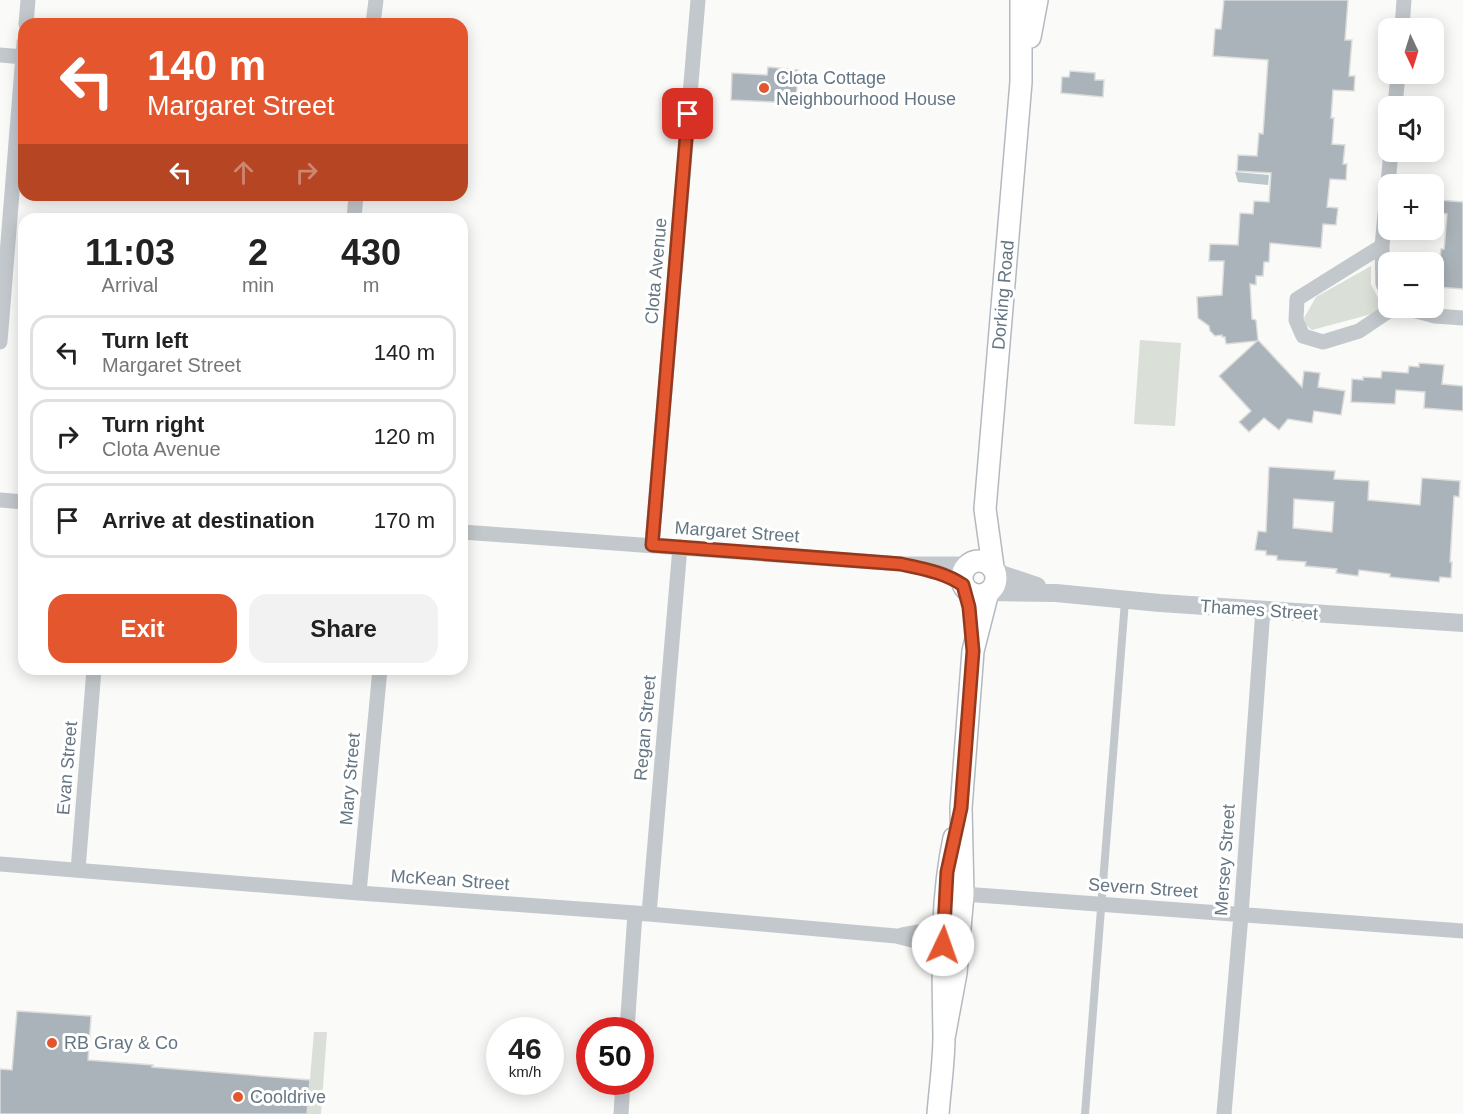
<!DOCTYPE html>
<html lang="en">
<head>
<meta charset="utf-8">
<style>
	body { margin:0; font-family:Helvetica,sans-serif; background:#f2f2f2; color:#222; height:100vh; display:flex; flex-direction:column; font-size:22px; white-space:nowrap }
	* { box-sizing:border-box; margin:0 }
	p { font-size:20px; color:#767676 }
	.icon { flex:none; width:33px; height:33px; fill:none; stroke:currentColor; stroke-width:2; stroke-linecap:round; stroke-linejoin:round }
	.map { position:relative; flex:1; overflow:hidden }
	.side { position:absolute; left:18px; top:213px; width:450px; height:462px; display:flex; flex-direction:column; background:#fff; border-radius:18px; box-shadow:0 3px 15px #0003 }
	.side>* { flex:none }
	.hud { position:absolute; left:18px; top:18px; width:450px; height:183px; border-radius:18px; box-shadow:0 3px 15px #0003; background:#e4572e; color:#fff; overflow:hidden }
	.needle { width:39px; rotate:176deg }
	.tools { position:absolute; left:1378px; top:18px; display:grid; gap:12px }
	.tools a { display:grid; place-items:center; width:66px; height:66px; border-radius:12px; background:#fff; box-shadow:0 3px 15px #0003; font-size:30px }
	.speed { position:absolute; left:486px; top:1017px; display:flex; gap:12px; font-size:30px; font-weight:700; text-align:center }
	.speed>* { display:grid; place-content:center; width:78px; height:78px; border-radius:50%; background:#fff; box-shadow:0 3px 15px #0003; line-height:1 }
	.speed small { font-size:15px; font-weight:400 }
	.speed .limit { border:9px solid #d22; background:#fff; color:#111 }
	.pin { position:absolute; display:grid; place-items:center; width:51px; height:51px; color:#fff; margin:-26px; border-radius:12px; box-shadow:0 3px 9px #0006 }
	.me { position:absolute; width:66px; margin:-33px; rotate:3deg; stroke-linejoin:round; filter:drop-shadow(0 0 4px #0008) }
	.turn { display:flex; align-items:center; gap:21px; height:126px; padding:0 30px; font-size:27px }
	.turn .icon { width:78px; height:78px; stroke-width:2.5 }
	.turn b { display:block; font-size:42px; line-height:51px }
	.lanes { display:flex; align-items:center; height:57px; padding:0 30px; background:#0003; justify-content:center; gap:30px; direction:ltr }
	.lanes .off { opacity:.35 }
	.eta { display:flex; justify-content:space-evenly; align-items:center; height:102px; text-align:center }
	.eta b { font-size:36px; font-weight:800; line-height:42px }
	.primary-button { display:flex; gap:12px; margin-top:auto; padding:12px 30px }
	.primary-button a { flex:1; height:69px; border-radius:18px; background:#e4572e; color:#fff; font-size:24px; font-weight:800; line-height:69px; text-align:center }
	.primary-button a+a { background:#f2f2f2; color:#222 }
	ul { padding:0; list-style:none }
	li { display:flex; align-items:center; gap:18px; height:75px; margin:0 12px 9px; padding:0 18px; border:3px solid #e0e0e0; border-radius:18px }
	li div { flex:1 }
	li b { display:block; font-size:22px }
	li em { font-style:normal }
	.map>svg:first-child { display:block }
	.green { fill:#dadfd7 }
	.water { fill:#bbc7cb }
	.building { fill:#aab3b9; stroke:#dcdcda; stroke-width:1.5; fill-rule:evenodd }
	.lines { fill:none; stroke-linecap:round; stroke-linejoin:round }
	.secondary-casing { stroke:#b3babf; stroke-width:24 }
	.service { stroke:#c3c8cc; stroke-width:8 }
	.minor { stroke:#c3c8cc; stroke-width:15 }
	.tertiary { stroke:#c3c8cc; stroke-width:18 }
	.secondary { stroke:#fff; stroke-width:21 }
	.route-casing { stroke:#94391e; stroke-width:15 }
	.route { stroke:#e4572e; stroke-width:10 }
	.poi-dot { fill:#e4572e; stroke:#fff; stroke-width:2 }
	.labels { text-anchor:middle; stroke-width:6; stroke-linejoin:round; paint-order:stroke }
	.poi-label { font-size:18px; fill:#657683; stroke:#fff; text-anchor:start }
	.street-label { font-size:18px; fill:#657683; stroke:#fff }
</style>
</head>
<body>
<div class="map">
<svg width="1463" height="1114" viewBox="0 0 1463 1114">
	<rect width="100%" height="100%" fill="#fafaf8"/>
	<path class="green" d="M 1371,266 L 1371,284 L 1383,308 L 1379,312 L 1312,330 L 1306,325 L 1304,318 L 1316,297 Z
		M 1140,340 L 1181,343 L 1175,426 L 1134,424 Z
		M 314,1032 L 327,1032 L 321,1114 L 307,1114 Z"/>
	<path class="water" d="M 1235,172 L 1269,175 L 1268,185 L 1238,182 Z"/>
	<path class="building" d="M 1224,0 L 1348,0 L 1345,40 L 1352,40 L 1349,76 L 1355,76 L 1354,91 L 1333,90 L 1331,118 L 1334,118 L 1332,144 L 1345,145 L 1343,164 L 1347,164 L 1346,180 L 1330,179 L 1327,207 L 1338,208 L 1336,225 L 1323,224 L 1321,248 L 1270,243 L 1269,262 L 1264,262 L 1263,276 L 1256,276 L 1256,285 L 1250,284 L 1252,319 L 1256,320 L 1258,340 L 1302,387 L 1304,371 L 1320,373 L 1318,387 L 1345,391 L 1341,415 L 1314,411 L 1312,423 L 1288,419 L 1279,430 L 1264,418 L 1249,432 L 1239,422 L 1251,411 L 1219,376 L 1257,341 L 1226,344 L 1225,337 L 1222,337 L 1222,335 L 1215,336 L 1210,331 L 1209,326 L 1198,318 L 1197,297 L 1222,295 L 1224,261 L 1209,261 L 1210,244 L 1238,245 L 1240,213 L 1253,214 L 1254,201 L 1269,202 L 1271,173 L 1237,171 L 1238,155 L 1257,156 L 1259,133 L 1263,134 L 1268,60 L 1213,56 L 1215,29 L 1221,29 Z
		M 768,67 L 798,70 L 796,103 L 731,100 L 732,73 L 767,75 Z
		M 1070,71 L 1095,73 L 1095,80 L 1104,80 L 1103,97 L 1061,93 L 1062,77 L 1069,77 Z
		M 1439,200 L 1463,202 L 1463,289 L 1437,287 L 1441,249 L 1444,249 L 1447,214 L 1438,213 Z
		M 1419,363 L 1444,365 L 1442,384 L 1463,386 L 1463,411 L 1424,408 L 1425,392 L 1396,390 L 1395,404 L 1351,402 L 1352,379 L 1363,380 L 1363,377 L 1381,378 L 1382,371 L 1408,373 L 1409,366 L 1419,367 Z
		M 1269,467 L 1335,471 L 1334,479 L 1369,481 L 1368,500 L 1420,505 L 1422,478 L 1460,481 L 1459,497 L 1454,496 L 1450,562 L 1452,562 L 1451,578 L 1440,577 L 1439,582 L 1390,577 L 1390,574 L 1359,570 L 1358,576 L 1336,573 L 1337,569 L 1305,566 L 1306,562 L 1277,560 L 1277,556 L 1266,555 L 1266,551 L 1255,550 L 1258,531 L 1266,532 ZM 1294,499 L 1334,502 L 1332,532 L 1293,528 Z
		M 17,1011 L 91,1016 L 88,1060 L 153,1065 L 152,1067 L 310,1080 L 307,1114 L 0,1114 L 0,1069 L 12,1070 Z"/>
	<g class="lines">
		<defs>
			<path id="secondary" d="M 1030,37 L 1037,0
				M962 578a17 17 0 1 1 34 0a17 17 0 1 1-34 0Z
				M 993,567 L 985,509 L 1021,82 L 1021,0
				M 944,1038 L 956,973 L 963,894 L 961,808 L 973,651 L 988,592
				M 938,1114 C 940,1088 944,1062 944,1036 C 943,969 940,904 954,838"/>
		</defs>
		<use href="#secondary" class="secondary-casing"/>
		<path class="service" d="M 1085,1114 L 1125,601"/>
		<path class="minor" d="M 26,24 L 28,0
			M 373,24 L 376,0
			M 1402,28 L 1404,0
			M 0,55 L 23,57
			M 1395,106 L 1398,74
			M 354,219 L 356,195
			M 1382,246 L 1297,299 L 1296,320 L 1303,336 L 1323,342 L 1359,331 L 1393,308
			M 1389,293 L 1383,284 L 1382,246 L 1391,152
			M 1405,308 L 1435,316 L 1463,318
			M 0,342 L 24,43
			M 0,500 L 24,502
			M 462,532 L 901,564 L 968,564
			M 652,545 L 698,0
			M 928,570 L 948,576 L 963,585
			M 0,864 L 359,893 L 649,914 L 896,936 L 920,942 L 943,945
			M 78,870 L 94,669
			M 359,893 L 380,669
			M 963,894 L 1463,931
			M 649,914 L 680,547
			M 902,935 L 919,932 L 943,932
			M 627,1030 L 635,913
			M 621,1114 L 623,1082
			M 1224,1114 L 1241,915 L 1263,609"/>
		<path class="tertiary" d="M 995,570 L 1004,575 L 1037,586
			M 989,592 L 1056,593 L 1160,603 L 1463,623"/>
		<use href="#secondary" class="secondary"/>
	</g>
	<g class="lines">
		<defs>
			<path id="route" d="M 688,114 L 652,545 L 901,564 C 923,569 944,572 963,585 L 969,607 L 973,651 L 961,808 L 947,872 L 943,945"/>
		</defs>
		<use href="#route" class="route-casing"/>
		<use href="#route" class="route"/>
	</g>
	<g class="poi-dot">
		<circle cx="764" cy="88" r="6"/>
		<circle cx="52" cy="1043" r="6"/>
		<circle cx="238" cy="1097" r="6"/>
	</g>
	<g class="labels">
		<g class="poi-label">
			<text x="776" y="84">Clota Cottage<tspan x="776" dy="21">Neighbourhood House</tspan></text>
			<text x="64" y="1049">RB Gray &amp; Co</text>
			<text x="250" y="1103">Cooldrive</text>
		</g>
		<g class="street-label">
			<text transform="translate(656 271) rotate(-85)" y="6">Clota Avenue</text>
			<text transform="translate(1003 295) rotate(-85)" y="6">Dorking Road</text>
			<text transform="translate(737 532) rotate(4)" y="6">Margaret Street</text>
			<text transform="translate(1259 610) rotate(4)" y="6">Thames Street</text>
			<text transform="translate(645 728) rotate(-85)" y="6">Regan Street</text>
			<text transform="translate(67 768) rotate(-85)" y="6">Evan Street</text>
			<text transform="translate(350 779) rotate(-85)" y="6">Mary Street</text>
			<text transform="translate(1225 860) rotate(-86)" y="6">Mersey Street</text>
			<text transform="translate(450 880) rotate(4)" y="6">McKean Street</text>
			<text transform="translate(1143 888) rotate(4)" y="6">Severn Street</text>
		</g>
	</g>
</svg>
<div class="tools">
<a><svg class="needle" viewBox="-14 -14 28 28"><path d="M0-13l5 13h-10z" fill="#e53935"/><path d="M0 13l5-13h-10z" fill="#767676"/></svg></a>
<a><svg class="icon" aria-label="sound" viewBox="0 0 24 24"><path d="M4 9h4l5-4v14l-5-4H4zM17 9q2 3 0 6"/></svg></a>
<a>+</a>
<a>−</a>
</div>
<div class="speed"><div>46<small>km/h</small></div><div class="limit">50</div></div>
<div class="pin" style="left:688px;top:114px;background:#d93025"><svg class="icon" aria-label="arrive" viewBox="0 0 24 24"><path d="M6 21V4h12l-3 4 3 4H6"/></svg></div>
<svg class="me" style="left:943px;top:945px" viewBox="-20 -20 40 40"><circle r="19" fill="#fff"/><path d="M0-13L10 11 0 6-10 11z" fill="#e4572e"/></svg>
<div class="hud">
<div class="turn"><svg class="icon" aria-label="left" viewBox="0 0 24 24"><path d="M17 20v-9H6M10 6l-5 5 5 5"/></svg><div><b>140 m</b>Margaret Street</div></div>
<div class="lanes"><svg class="icon" aria-label="left" viewBox="0 0 24 24"><path d="M17 20v-9H6M10 6l-5 5 5 5"/></svg><svg class="icon off" aria-label="ahead" viewBox="0 0 24 24"><path d="M12 20V5M6 11l6-6 6 6"/></svg><svg class="icon off" aria-label="right" viewBox="0 0 24 24"><path d="M7 20v-9h11M14 6l5 5-5 5"/></svg></div>
</div>
<section class="side">
<div class="eta">
<div><b>11:03</b><p>Arrival</p></div>
<div><b>2</b><p>min</p></div>
<div><b>430</b><p>m</p></div>
</div>
<ul>
<li><svg class="icon" aria-label="left" viewBox="0 0 24 24"><path d="M17 20v-9H6M10 6l-5 5 5 5"/></svg><div><b>Turn left</b><p>Margaret Street</p></div><em>140 m</em></li>
<li><svg class="icon" aria-label="right" viewBox="0 0 24 24"><path d="M7 20v-9h11M14 6l5 5-5 5"/></svg><div><b>Turn right</b><p>Clota Avenue</p></div><em>120 m</em></li>
<li><svg class="icon" aria-label="arrive" viewBox="0 0 24 24"><path d="M6 21V4h12l-3 4 3 4H6"/></svg><div><b>Arrive at destination</b></div><em>170 m</em></li>
</ul>
<div class="primary-button"><a>Exit</a><a>Share</a></div>
</section>
</div>
</body>
</html>
